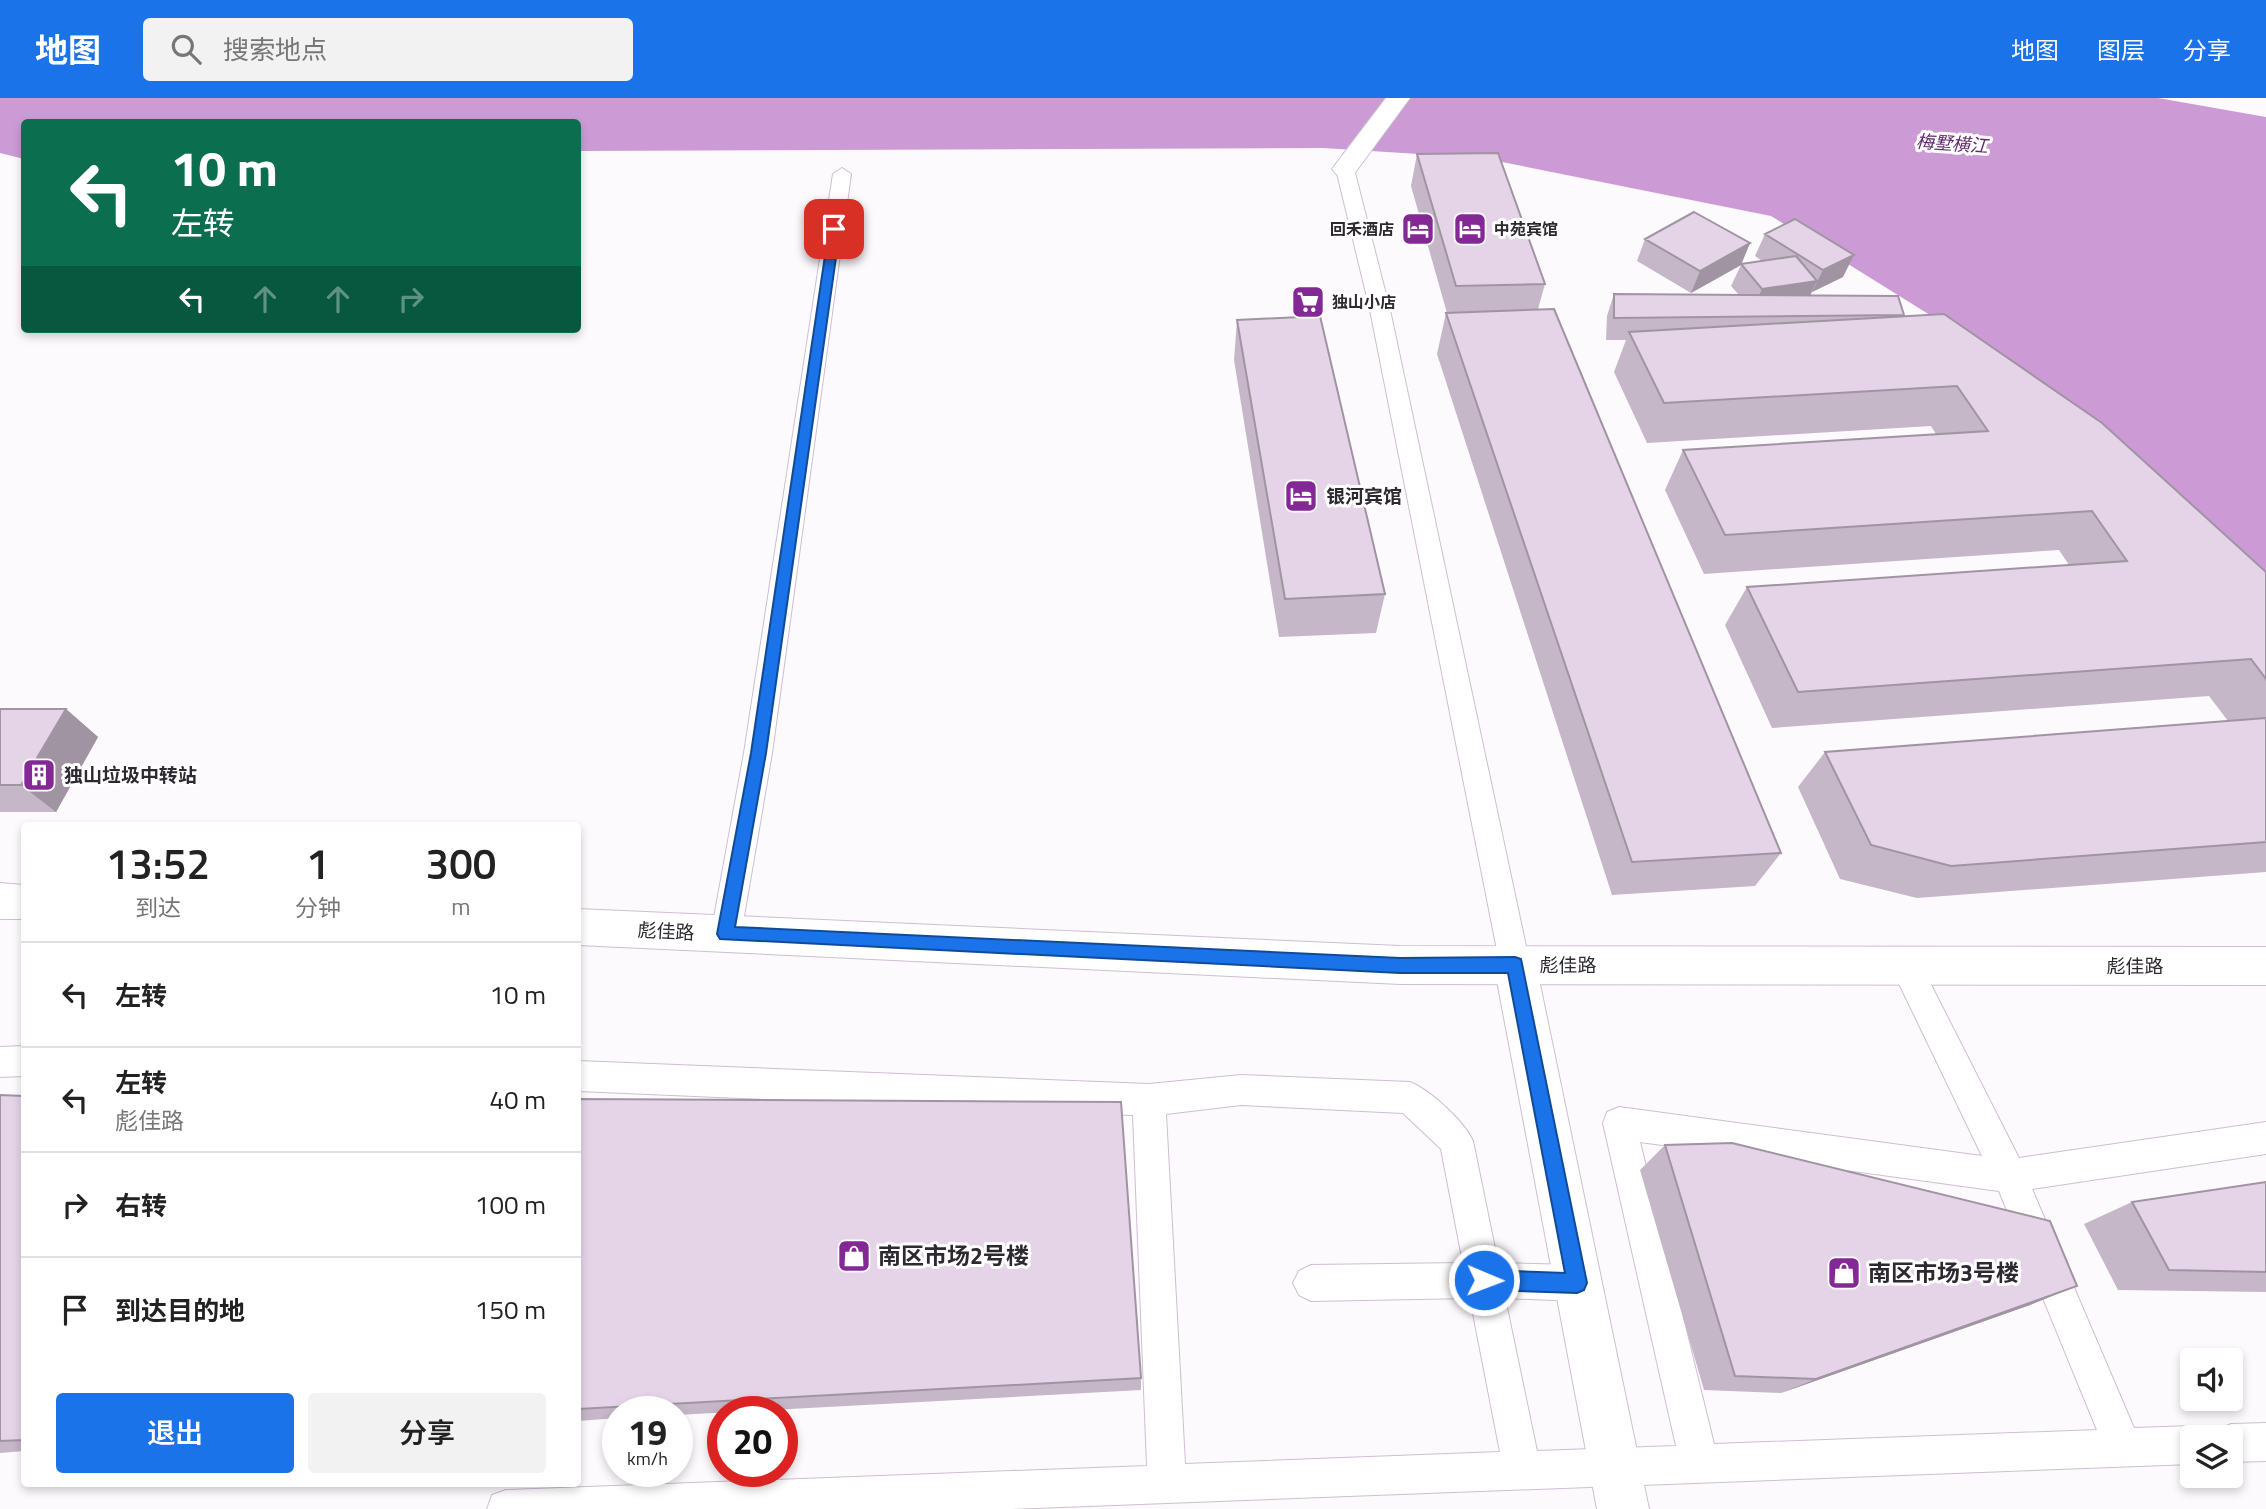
<!DOCTYPE html>
<html lang="zh">
<head>
<meta charset="utf-8">
<style>
	body { margin:0; font-family:"Titillium Web","Noto Sans SC",sans-serif; background:#f2f2f2; color:#222; height:100vh; display:flex; flex-direction:column; font-size:26px; white-space:nowrap }
	* { box-sizing:border-box; margin:0 }
	p { font-size:23px; color:#767676 }
	.icon { flex:none; width:38px; height:38px; fill:none; stroke:currentColor; stroke-width:2; stroke-linecap:round; stroke-linejoin:round }
	.map { position:relative; flex:1; overflow:hidden }
	.sheet { position:absolute; left:21px; top:724px; width:560px; height:665px; display:flex; flex-direction:column; background:#fff; border-radius:7px; box-shadow:0 4px 10px #0003 }
	.sheet>* { flex:none }
	.guide { position:absolute; left:21px; top:21px; width:560px; height:214px; border-radius:7px; box-shadow:0 4px 10px #0003; background:#0b6e4f; color:#fff; overflow:hidden }
	.controls { position:absolute; left:2180px; top:1250px; display:grid; gap:14px }
	.controls a { display:grid; place-items:center; width:63px; height:63px; border-radius:7px; background:#fff; box-shadow:0 4px 10px #0003; font-size:35px }
	.speed { position:absolute; left:602px; top:1298px; display:flex; gap:14px; font-size:35px; font-weight:700; text-align:center }
	.speed>* { display:grid; place-content:center; width:91px; height:91px; border-radius:50%; background:#fff; box-shadow:0 4px 10px #0003; line-height:1 }
	.speed small { font-size:18px; font-weight:400 }
	.speed .limit { border:10px solid #d22; background:#fff; color:#111 }
	.pin { position:absolute; display:grid; place-items:center; width:60px; height:60px; color:#fff; margin:-30px; border-radius:14px; box-shadow:0 4px 10px #0006 }
	.me { position:absolute; width:77px; margin:-38px; rotate:91deg; stroke-linejoin:round; filter:drop-shadow(0 0 5px #0008) }
	.turn { display:flex; align-items:center; gap:24px; height:147px; padding:0 35px; font-size:32px }
	.turn .icon { width:91px; height:91px; stroke-width:2.5 }
	.turn b { display:block; font-size:49px; line-height:60px }
	.lanes { display:flex; align-items:center; height:66px; padding:0 35px; background:#0003; justify-content:center; gap:35px; direction:ltr }
	.lanes .off { opacity:.35 }
	.eta { display:flex; justify-content:space-evenly; align-items:center; height:119px; text-align:center }
	.eta b { font-size:42px; font-weight:600; line-height:49px }
	.button { display:flex; gap:14px; margin-top:auto; padding:14px 35px }
	.button a { flex:1; height:80px; border-radius:7px; background:#1a73e8; color:#fff; font-size:28px; font-weight:600; line-height:80px; text-align:center }
	.button a+a { background:#f2f2f2; color:#222 }
	ul { padding:0; list-style:none }
	li { display:flex; align-items:center; gap:21px; height:105px; padding:0 35px; border-top:2px solid #e0e0e0 }
	li div { flex:1 }
	li b { display:block; font-size:26px }
	li em { font-style:normal }
	header { display:flex; align-items:center; gap:42px; box-sizing:border-box; height:98px; padding:0 35px; background:#1a73e8; color:#fff }
	header strong { font-size:33px }
	nav { display:flex; gap:38px; margin-inline-start:auto; font-size:24px }
	.search { width:490px; height:63px; background:#f2f2f2; display:flex; align-items:center; gap:18px; box-sizing:border-box; padding:0 24px; border-radius:7px; color:#767676; font-size:26px }
	.map>svg:first-child { display:block }
	.water { fill:#cc9bd6 }
	.lines { fill:none; stroke-linecap:round; stroke-linejoin:round }
	.service-casing { stroke:#cebed1; stroke-width:2 }
	.minor-casing { stroke:#cebed1; stroke-width:2 }
	.tertiary-casing { stroke:#cebed1; stroke-width:2 }
	.service { fill:#fff; fill-rule:evenodd }
	.minor { fill:#fff; fill-rule:evenodd }
	.tertiary { fill:#fff; fill-rule:evenodd }
	.wall { fill:#c5b6c8 }
	.shaded-wall { fill:#a094a2 }
	.building { fill:#e5d4e8; stroke:#a094a2; stroke-width:2 }
	.route { fill:#1a73e8; stroke:#114b97; stroke-width:2 }
	.labels { text-anchor:middle; stroke-width:6; stroke-linejoin:round; paint-order:stroke }
	.far-poi-label { font-size:16px; font-weight:bold; fill:#2e2830; stroke:#fff; text-anchor:start }
	.far-water-label { font-size:18px; font-style:italic; fill:#62286f; stroke:#fff }
	.poi-label { font-size:19px; font-weight:bold; fill:#2e2830; stroke:#fff; text-anchor:start }
	.street-label { font-size:19px; fill:#2e2830; stroke:#fff }
	.near-poi-label { font-size:23px; font-weight:bold; fill:#2e2830; stroke:#fff; text-anchor:start }
</style>
</head>
<body>
<header>
<strong>地图</strong>
<div class="search"><svg class="icon" aria-label="search" viewBox="0 0 24 24"><circle cx="10" cy="10" r="6"/><path d="M15 15l6 6"/></svg>搜索地点</div>
<nav><a>地图</a><a>图层</a><a>分享</a></nav>
</header>
<div class="map">
<svg width="2266" height="1411" viewBox="0 0 2266 1411">
	<rect width="100%" height="100%" fill="#fdfafe"/>
	<path class="water" d="M 0,0 L 2158,0 L 2266,19 L 2266,488 L 2015,270 L 1771,118 L 1482,60 L 1323,50 L 578,53 L 578,24 L 24,24 L 24,61 L 0,55 Z"/>
	<g class="lines">
		<defs>
			<path id="service" d="M 1345,65 L 1354,71 L 1390,212 L 1530,867 L 1526,877 L 1515,881 L 1504,877 L 1500,867 L 1370,212 L 1336,71 Z
				M 842,70 L 851,76 L 772,655 L 741,836 L 737,845 L 726,849 L 715,845 L 711,836 L 744,655 L 833,76 Z
				M 1905,853 L 1916,857 L 2019,1060 L 2266,1024 L 2266,1056 L 2032,1091 L 2134,1330 L 2193,1328 L 2206,1334 L 2208,1339 L 2193,1339 L 2193,1366 L 1010,1411 L 487,1411 L 492,1397 L 506,1392 L 1147,1368 L 1133,1017 L 578,993 L 578,963 L 1149,986 L 1241,977 L 1410,984 C 1430,992 1464,1023 1473,1043 L 1498,1165 L 1577,1167 L 1589,1173 L 1595,1185 L 1589,1197 L 1577,1203 L 1505,1200 L 1537,1353 L 1676,1348 L 1603,1025 L 1607,1014 L 1619,1009 L 1982,1058 L 1890,867 L 1894,857 ZM 1241,1007 L 1403,1015 L 1441,1051 L 1463,1165 L 1311,1167 L 1299,1173 L 1293,1185 L 1299,1197 L 1311,1203 L 1470,1200 L 1500,1354 L 1185,1366 L 1166,1016 ZM 1640,1044 L 1999,1093 L 2097,1332 L 1714,1346 Z
				M 24,948 L 24,978 L 0,979 L 0,949 Z
				M 2266,1325 L 2266,1363 L 2231,1364 L 2231,1339 L 2215,1339 L 2218,1332 L 2231,1326 Z"/>
			<path id="minor" d="M 1386,0 L 1410,0 L 1354,76 L 1345,79 L 1336,76 L 1332,71 Z
				M 1515,848 L 1530,854 L 1536,867 L 1649,1411 L 1597,1411 L 1494,867 L 1500,854 Z"/>
			<path id="tertiary" d="M 0,785 L 24,787 L 24,821 L 0,821 Z
				M 578,811 L 1400,848 L 2266,849 L 2266,887 L 1400,886 L 578,847 Z"/>
		</defs>
		<use href="#service" class="service-casing"/>
		<use href="#minor" class="minor-casing"/>
		<use href="#tertiary" class="tertiary-casing"/>
		<use href="#service" class="service"/>
		<use href="#minor" class="minor"/>
		<use href="#tertiary" class="tertiary"/>
	</g>
	<path class="wall" d="M 1417,56 L 1545,186 L 1538,211 L 1781,755 L 1755,788 L 1612,797 L 1437,256 L 1446,215 L 1447,215 L 1411,88 Z
		M 1765,136 L 1843,179 L 1812,194 L 1810,198 L 1904,217 L 1904,218 L 2266,474 L 2266,774 L 1917,800 L 1840,781 L 1798,689 L 1825,654 L 2228,623 L 2209,598 L 1772,630 L 1725,527 L 1747,489 L 2069,467 L 2059,452 L 1704,476 L 1665,392 L 1683,352 L 1936,336 L 1931,328 L 1647,345 L 1614,274 L 1626,242 L 1606,242 L 1607,218 L 1614,196 L 1739,197 L 1731,188 L 1741,167 L 1691,195 L 1637,163 L 1645,141 L 1750,145 L 1741,166 L 1762,163 L 1755,158 Z
		M 1237,222 L 1385,496 L 1376,535 L 1279,539 L 1234,262 Z
		M 0,611 L 66,611 L 98,639 L 56,714 L 0,714 Z
		M 0,997 L 24,998 L 24,1353 L 0,1355 Z
		M 578,1001 L 1141,1280 L 1141,1292 L 677,1317 L 677,1314 L 618,1314 L 618,1320 L 578,1323 Z
		M 1665,1047 L 2030,1207 L 1781,1295 L 1704,1292 L 1640,1072 Z
		M 2266,1084 L 2266,1194 L 2118,1192 L 2084,1126 L 2132,1104 Z"/>
	<path class="shaded-wall" d="M 1750,145 L 1741,167 L 1691,195 L 1700,173 Z
		M 1854,157 L 1843,179 L 1812,194 L 1823,172 Z
		M 1817,183 L 1806,205 L 1752,213 L 1762,191 Z
		M 66,611 L 98,639 L 56,714 L 21,687 Z
		M 2077,1188 L 2030,1207 L 1781,1295 L 1816,1281 Z"/>
	<path class="building" d="M 1498,55 L 1545,186 L 1456,188 L 1417,56 Z
		M 1694,114 L 1750,145 L 1700,173 L 1645,141 Z
		M 1795,121 L 1854,157 L 1823,172 L 1765,136 Z
		M 1796,158 L 1817,183 L 1762,191 L 1741,166 Z
		M 1614,196 L 1898,198 L 1904,217 L 1614,220 Z
		M 1554,211 L 1781,755 L 1632,764 L 1446,215 Z
		M 1944,216 L 2102,325 L 2266,474 L 2266,581 L 2251,561 L 1798,594 L 1747,489 L 2127,463 L 2092,413 L 1725,437 L 1683,352 L 1988,333 L 1957,288 L 1664,305 L 1629,234 Z
		M 1320,218 L 1385,496 L 1285,501 L 1237,222 Z
		M 0,611 L 66,611 L 21,687 L 0,687 Z
		M 2266,620 L 2266,744 L 1951,768 L 1871,747 L 1825,654 Z
		M 0,997 L 24,998 L 24,1342 L 0,1343 Z
		M 578,1001 L 1121,1004 L 1141,1280 L 578,1311 Z
		M 1732,1045 L 2050,1123 L 2077,1188 L 1816,1281 L 1735,1278 L 1665,1047 Z
		M 2266,1084 L 2266,1174 L 2169,1172 L 2132,1104 Z"/>
	<path class="route" d="M 834,128 L 840,131 L 766,655 L 735,829 L 1400,860 L 1515,859 L 1521,861 L 1587,1185 L 1584,1192 L 1577,1195 L 1484,1192 L 1477,1189 L 1474,1182 L 1477,1175 L 1484,1172 L 1565,1175 L 1508,875 L 1400,875 L 720,841 L 717,836 L 751,655 L 829,131 Z"/>
	<defs>
		<symbol id="hotel-square" viewBox="-11 -11 22 22"><rect x="-9" y="-9" width="18" height="18" rx="4" fill="#832895" stroke="#fff"/><path d="M-6-4.5h1.5V1H6V5H4.5V3h-9V5H-6ZM-4 0a1.8 1.8 0 1 1 3.6 0ZM.5 0V-2.5h3Q6-2.5 6 0Z" fill="#fff"/></symbol>
		<symbol id="supermarket-square" viewBox="-11 -11 22 22"><rect x="-9" y="-9" width="18" height="18" rx="4" fill="#832895" stroke="#fff"/><path d="M-6-5.5h2.5l.6 2H6L4.5 2H-2.5L-4.4-4H-6ZM-1.5 3.2a1.3 1.3 0 1 0 .1 0ZM3 3.2a1.3 1.3 0 1 0 .1 0Z" fill="#fff"/></symbol>
		<symbol id="building-square" viewBox="-11 -11 22 22"><rect x="-9" y="-9" width="18" height="18" rx="4" fill="#832895" stroke="#fff"/><path d="M-4-6H4V6H1V3H-1V6H-4ZM-2.5-4.3h1.7v1.8h-1.7ZM.8-4.3h1.7v1.8H.8ZM-2.5-1h1.7V.8h-1.7ZM.8-1h1.7V.8H.8Z" fill="#fff"/></symbol>
		<symbol id="shop-square" viewBox="-11 -11 22 22"><rect x="-9" y="-9" width="18" height="18" rx="4" fill="#832895" stroke="#fff"/><path d="M-5-2.5h2.3a2.7 3.5 0 0 1 5.4 0H5L5.5 6h-11ZM-1.5-2.5h3a1.5 2.3 0 0 0-3 0Z" fill="#fff"/></symbol>
	</defs>
	<g fill-rule="evenodd">
		<use href="#hotel-square" x="1399" y="112" width="38" height="38"/>
		<use href="#hotel-square" x="1451" y="112" width="38" height="38"/>
		<use href="#supermarket-square" x="1289" y="185" width="38" height="38"/>
		<use href="#hotel-square" x="1282" y="379" width="38" height="38"/>
		<use href="#building-square" x="20" y="658" width="38" height="38"/>
		<use href="#shop-square" x="835" y="1139" width="38" height="38"/>
		<use href="#shop-square" x="1825" y="1156" width="38" height="38"/>
	</g>
	<g class="labels">
		<g class="far-poi-label">
			<text x="1394" y="137" text-anchor="end">回禾酒店</text>
			<text x="1494" y="137">中苑宾馆</text>
			<text x="1332" y="210">独山小店</text>
		</g>
		<g class="far-water-label">
			<text transform="translate(1952 46) rotate(4)" y="6">梅墅横江</text>
		</g>
		<g class="poi-label">
			<text x="1326" y="405">银河宾馆</text>
			<text x="64" y="684">独山垃圾中转站</text>
		</g>
		<g class="street-label">
			<text transform="translate(666 833) rotate(3)" y="7">彪佳路</text>
			<text x="1568" y="874">彪佳路</text>
			<text x="2135" y="875">彪佳路</text>
		</g>
		<g class="near-poi-label">
			<text x="878" y="1166">南区市场2号楼</text>
			<text x="1868" y="1183">南区市场3号楼</text>
		</g>
	</g>
</svg>
<div class="controls">
<a><svg class="icon" aria-label="sound" viewBox="0 0 24 24"><path d="M4 9h4l5-4v14l-5-4H4zM17 9q2 3 0 6"/></svg></a>
<a><svg class="icon" aria-label="layers" viewBox="0 0 24 24"><path d="M12 4l9 5-9 5-9-5zM3 14l9 5 9-5"/></svg></a>
</div>
<div class="speed"><div>19<small>km/h</small></div><div class="limit">20</div></div>
<div class="pin" style="left:834px;top:131px;background:#d93025"><svg class="icon" aria-label="arrive" viewBox="0 0 24 24"><path d="M6 21V4h12l-3 4 3 4H6"/></svg></div>
<svg class="me" style="left:1484px;top:1182px" viewBox="-20 -20 40 40"><circle r="17" fill="#1a73e8" stroke="#fff" stroke-width="3"/><path d="M0-11L8 9 0 5-8 9z" fill="#fff"/></svg>
<div class="guide">
<div class="turn"><svg class="icon" aria-label="left" viewBox="0 0 24 24"><path d="M17 20v-9H6M10 6l-5 5 5 5"/></svg><div><b>10 m</b>左转</div></div>
<div class="lanes"><svg class="icon" aria-label="left" viewBox="0 0 24 24"><path d="M17 20v-9H6M10 6l-5 5 5 5"/></svg><svg class="icon off" aria-label="ahead" viewBox="0 0 24 24"><path d="M12 20V5M6 11l6-6 6 6"/></svg><svg class="icon off" aria-label="ahead" viewBox="0 0 24 24"><path d="M12 20V5M6 11l6-6 6 6"/></svg><svg class="icon off" aria-label="right" viewBox="0 0 24 24"><path d="M7 20v-9h11M14 6l5 5-5 5"/></svg></div>
</div>
<section class="sheet">
<div class="eta">
<div><b>13:52</b><p>到达</p></div>
<div><b>1</b><p>分钟</p></div>
<div><b>300</b><p>m</p></div>
</div>
<ul>
<li><svg class="icon" aria-label="left" viewBox="0 0 24 24"><path d="M17 20v-9H6M10 6l-5 5 5 5"/></svg><div><b>左转</b></div><em>10 m</em></li>
<li><svg class="icon" aria-label="left" viewBox="0 0 24 24"><path d="M17 20v-9H6M10 6l-5 5 5 5"/></svg><div><b>左转</b><p>彪佳路</p></div><em>40 m</em></li>
<li><svg class="icon" aria-label="right" viewBox="0 0 24 24"><path d="M7 20v-9h11M14 6l5 5-5 5"/></svg><div><b>右转</b></div><em>100 m</em></li>
<li><svg class="icon" aria-label="arrive" viewBox="0 0 24 24"><path d="M6 21V4h12l-3 4 3 4H6"/></svg><div><b>到达目的地</b></div><em>150 m</em></li>
</ul>
<div class="button"><a>退出</a><a>分享</a></div>
</section>
</div>
</body>
</html>
